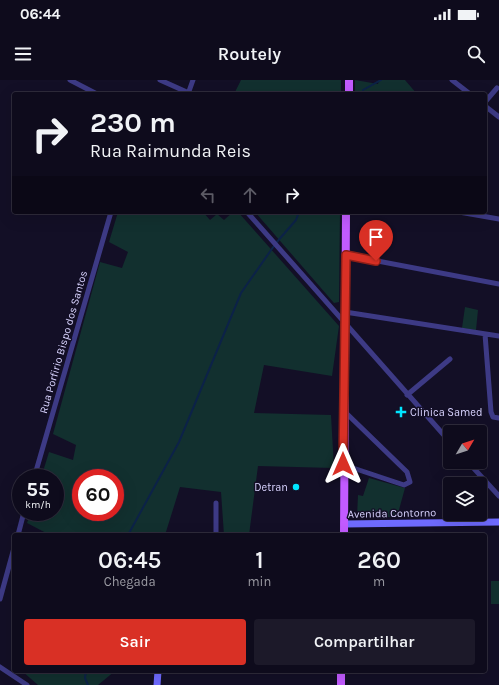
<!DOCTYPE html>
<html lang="pt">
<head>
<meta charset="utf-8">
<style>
	body { margin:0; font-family:Karla,sans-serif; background:#1c1929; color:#f1f3f6; height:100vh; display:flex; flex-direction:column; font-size:15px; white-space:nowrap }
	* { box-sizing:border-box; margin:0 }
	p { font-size:13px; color:#9b9ba3 }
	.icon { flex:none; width:22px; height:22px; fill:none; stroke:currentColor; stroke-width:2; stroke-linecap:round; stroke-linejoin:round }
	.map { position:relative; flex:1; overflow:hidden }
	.panel { position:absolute; left:12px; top:453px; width:475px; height:140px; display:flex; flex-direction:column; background:#0e0b1c; border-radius:4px; box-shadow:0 4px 16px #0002,0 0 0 1px #2e2b3b }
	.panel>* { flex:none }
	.hud { position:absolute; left:12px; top:12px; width:475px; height:122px; border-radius:4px; box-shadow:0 4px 16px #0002,0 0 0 1px #2e2b3b; background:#0e0b1c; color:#f1f3f6; overflow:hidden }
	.needle { width:26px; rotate:51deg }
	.controls { position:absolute; left:443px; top:345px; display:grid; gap:8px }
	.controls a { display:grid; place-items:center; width:44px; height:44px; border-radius:4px; background:#0e0b1c; box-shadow:0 4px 16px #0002,0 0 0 1px #2e2b3b; font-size:20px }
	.speed { position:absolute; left:12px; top:389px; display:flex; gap:8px; font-size:20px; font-weight:700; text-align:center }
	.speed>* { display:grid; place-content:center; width:52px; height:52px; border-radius:50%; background:#0e0b1c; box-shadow:0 4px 16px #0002,0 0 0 1px #2e2b3b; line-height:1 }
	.speed small { font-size:10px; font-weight:400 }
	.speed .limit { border:6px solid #d22; background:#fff; color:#111 }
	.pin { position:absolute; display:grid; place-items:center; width:34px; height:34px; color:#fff; margin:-41px -17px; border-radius:50% 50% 50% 0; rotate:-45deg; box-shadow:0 0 4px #0007 }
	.pin .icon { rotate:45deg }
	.me { position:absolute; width:44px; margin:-22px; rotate:0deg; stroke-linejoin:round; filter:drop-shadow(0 0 3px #0008) }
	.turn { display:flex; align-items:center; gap:14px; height:84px; padding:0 12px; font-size:18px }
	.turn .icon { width:52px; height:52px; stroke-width:2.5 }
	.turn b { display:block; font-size:28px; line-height:34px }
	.lanes { display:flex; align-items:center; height:38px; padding:0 12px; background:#0003; justify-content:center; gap:20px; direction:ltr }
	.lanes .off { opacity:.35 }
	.eta { display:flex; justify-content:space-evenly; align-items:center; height:68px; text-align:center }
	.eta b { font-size:24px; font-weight:600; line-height:28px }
	.button { display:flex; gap:8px; margin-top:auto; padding:8px 12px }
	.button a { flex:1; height:46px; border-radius:4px; background:#d93025; color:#fff; font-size:16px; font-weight:600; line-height:46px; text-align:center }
	.button a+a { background:#1c1929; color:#f1f3f6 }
	.status { display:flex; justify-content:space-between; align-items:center; height:28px; padding:0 20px; background:#0e0b1c; direction:ltr }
	.status svg { height:11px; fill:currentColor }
	header { display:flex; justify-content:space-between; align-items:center; height:52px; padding:0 12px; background:#0e0b1c; font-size:18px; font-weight:600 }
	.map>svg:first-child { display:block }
	.green { fill:#12302f; fill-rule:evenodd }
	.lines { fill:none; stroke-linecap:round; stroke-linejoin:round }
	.stream { stroke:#0c2248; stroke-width:2 }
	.street { stroke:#3d3a85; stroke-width:5 }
	.secondary { stroke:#6f6bff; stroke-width:7 }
	.primary { stroke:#c25bff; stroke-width:8 }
	.route-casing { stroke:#8d1f18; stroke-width:10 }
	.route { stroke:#d93025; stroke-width:7 }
	.poi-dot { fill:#00e5ff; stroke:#130f26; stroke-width:1.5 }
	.labels { text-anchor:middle; stroke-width:3; stroke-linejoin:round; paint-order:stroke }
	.street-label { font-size:11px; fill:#d9d4ff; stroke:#130f26 }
	.poi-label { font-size:11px; fill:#d9d4ff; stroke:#130f26; text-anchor:start }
</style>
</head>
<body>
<div class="status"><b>06:44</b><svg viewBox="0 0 49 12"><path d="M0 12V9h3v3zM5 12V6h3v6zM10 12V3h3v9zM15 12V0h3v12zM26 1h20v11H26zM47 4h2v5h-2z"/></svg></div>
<header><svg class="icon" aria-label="menu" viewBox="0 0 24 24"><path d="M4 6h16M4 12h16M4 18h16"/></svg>Routely<svg class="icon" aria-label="search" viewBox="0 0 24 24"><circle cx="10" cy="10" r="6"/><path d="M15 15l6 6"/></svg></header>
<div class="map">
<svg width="499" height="605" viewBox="0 0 499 605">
	<rect width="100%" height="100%" fill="#130f26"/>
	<path class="green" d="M 241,0 L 341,0 L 341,14 L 234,14 Z
		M 355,0 L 378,4 L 379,0 L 405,0 L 417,14 L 355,14 Z
		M 118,132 L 203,132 L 210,140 L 217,134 L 224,140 L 233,132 L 238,132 L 339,246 L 332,296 L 264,285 L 254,333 L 331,335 L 334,388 L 258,386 L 249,455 L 224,455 L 221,412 L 180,407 L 165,455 L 50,455 L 27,443 L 31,432 L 55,432 L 55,398 L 41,398 L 49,372 L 73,380 L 76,365 L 53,354 L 100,182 L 122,188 L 128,172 L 109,162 ZM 81,398 L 115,398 L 115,432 L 81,432 Z
		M 255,132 L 340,132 L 339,222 L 334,223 Z
		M 465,227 L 478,230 L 476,250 L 462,248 Z
		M 369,398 L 405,408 L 397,437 L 357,437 L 358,415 L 363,416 Z
		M 491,501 L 499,501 L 499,524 L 491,524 Z
		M 22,591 L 115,591 L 98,605 L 38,605 Z"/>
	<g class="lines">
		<path class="stream" d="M 363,10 L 381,0
			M 128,455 L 179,362 L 241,213 L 276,163 L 296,140 L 299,132
			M 86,591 L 85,598 L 88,605"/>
		<path class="street" d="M 70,0 L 97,14
			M 160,0 L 189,13
			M 452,0 L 470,14
			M 188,14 L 193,0
			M 485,22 L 497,8
			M 485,26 L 499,37
			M 247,132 L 450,362
			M 459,132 L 499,139
			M 346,175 L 499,204
			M 345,232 L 499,256
			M 485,254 L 491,332 L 493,337 L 499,338
			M 407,315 L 450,279
			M 468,382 L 499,416
			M 344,385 L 404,405 L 410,402 L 407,392 L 344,331
			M 34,398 L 111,132
			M 18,455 L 24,432
			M 216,455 L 216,423
			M 0,519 L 14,468
			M 0,587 L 27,605"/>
		<path class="secondary" d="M 344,444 L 499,442
			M 157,605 L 158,591"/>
		<path class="primary" d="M 349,14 L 349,0
			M 344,455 L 346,132
			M 341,591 L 341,605"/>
	</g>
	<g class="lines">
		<defs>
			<path id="route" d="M 343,384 L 346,175 L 376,181"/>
		</defs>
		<use href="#route" class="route-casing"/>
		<use href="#route" class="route"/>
	</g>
	<g class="poi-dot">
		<path d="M399 326h4v4h4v4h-4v4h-4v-4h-4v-4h4z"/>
		<circle cx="296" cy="407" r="4"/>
	</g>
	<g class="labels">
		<g class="street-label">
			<text transform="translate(63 262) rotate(-74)" y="4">Rua Porfirio Bispo dos Santos</text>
			<text transform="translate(392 433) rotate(-1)" y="4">Avenida Contorno</text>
		</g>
		<g class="poi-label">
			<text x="410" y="336">Clinica Samed</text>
			<text x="288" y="411" text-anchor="end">Detran</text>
		</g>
	</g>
</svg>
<div class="controls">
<a><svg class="needle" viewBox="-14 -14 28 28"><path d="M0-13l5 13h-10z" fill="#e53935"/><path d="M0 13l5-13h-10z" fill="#9b9ba3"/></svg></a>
<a><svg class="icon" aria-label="layers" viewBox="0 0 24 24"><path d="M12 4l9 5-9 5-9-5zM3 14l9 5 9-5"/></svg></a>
</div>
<div class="speed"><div>55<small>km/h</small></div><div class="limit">60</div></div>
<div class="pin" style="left:376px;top:181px;background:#d93025"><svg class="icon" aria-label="arrive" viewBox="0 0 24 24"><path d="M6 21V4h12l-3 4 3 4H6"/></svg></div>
<svg class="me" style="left:343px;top:384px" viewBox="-20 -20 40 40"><path d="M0-17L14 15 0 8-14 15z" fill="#d93025" stroke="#fff" stroke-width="4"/></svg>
<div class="hud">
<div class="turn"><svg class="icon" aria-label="right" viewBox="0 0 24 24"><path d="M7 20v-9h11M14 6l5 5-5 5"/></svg><div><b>230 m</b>Rua Raimunda Reis</div></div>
<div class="lanes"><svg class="icon off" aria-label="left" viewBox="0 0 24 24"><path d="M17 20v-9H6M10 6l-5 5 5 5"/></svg><svg class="icon off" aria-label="ahead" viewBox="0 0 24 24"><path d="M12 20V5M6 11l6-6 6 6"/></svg><svg class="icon" aria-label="right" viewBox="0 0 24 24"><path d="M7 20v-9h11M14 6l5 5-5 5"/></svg></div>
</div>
<section class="panel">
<div class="eta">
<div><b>06:45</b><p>Chegada</p></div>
<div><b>1</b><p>min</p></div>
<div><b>260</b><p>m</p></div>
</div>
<div class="button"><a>Sair</a><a>Compartilhar</a></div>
</section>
</div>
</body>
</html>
